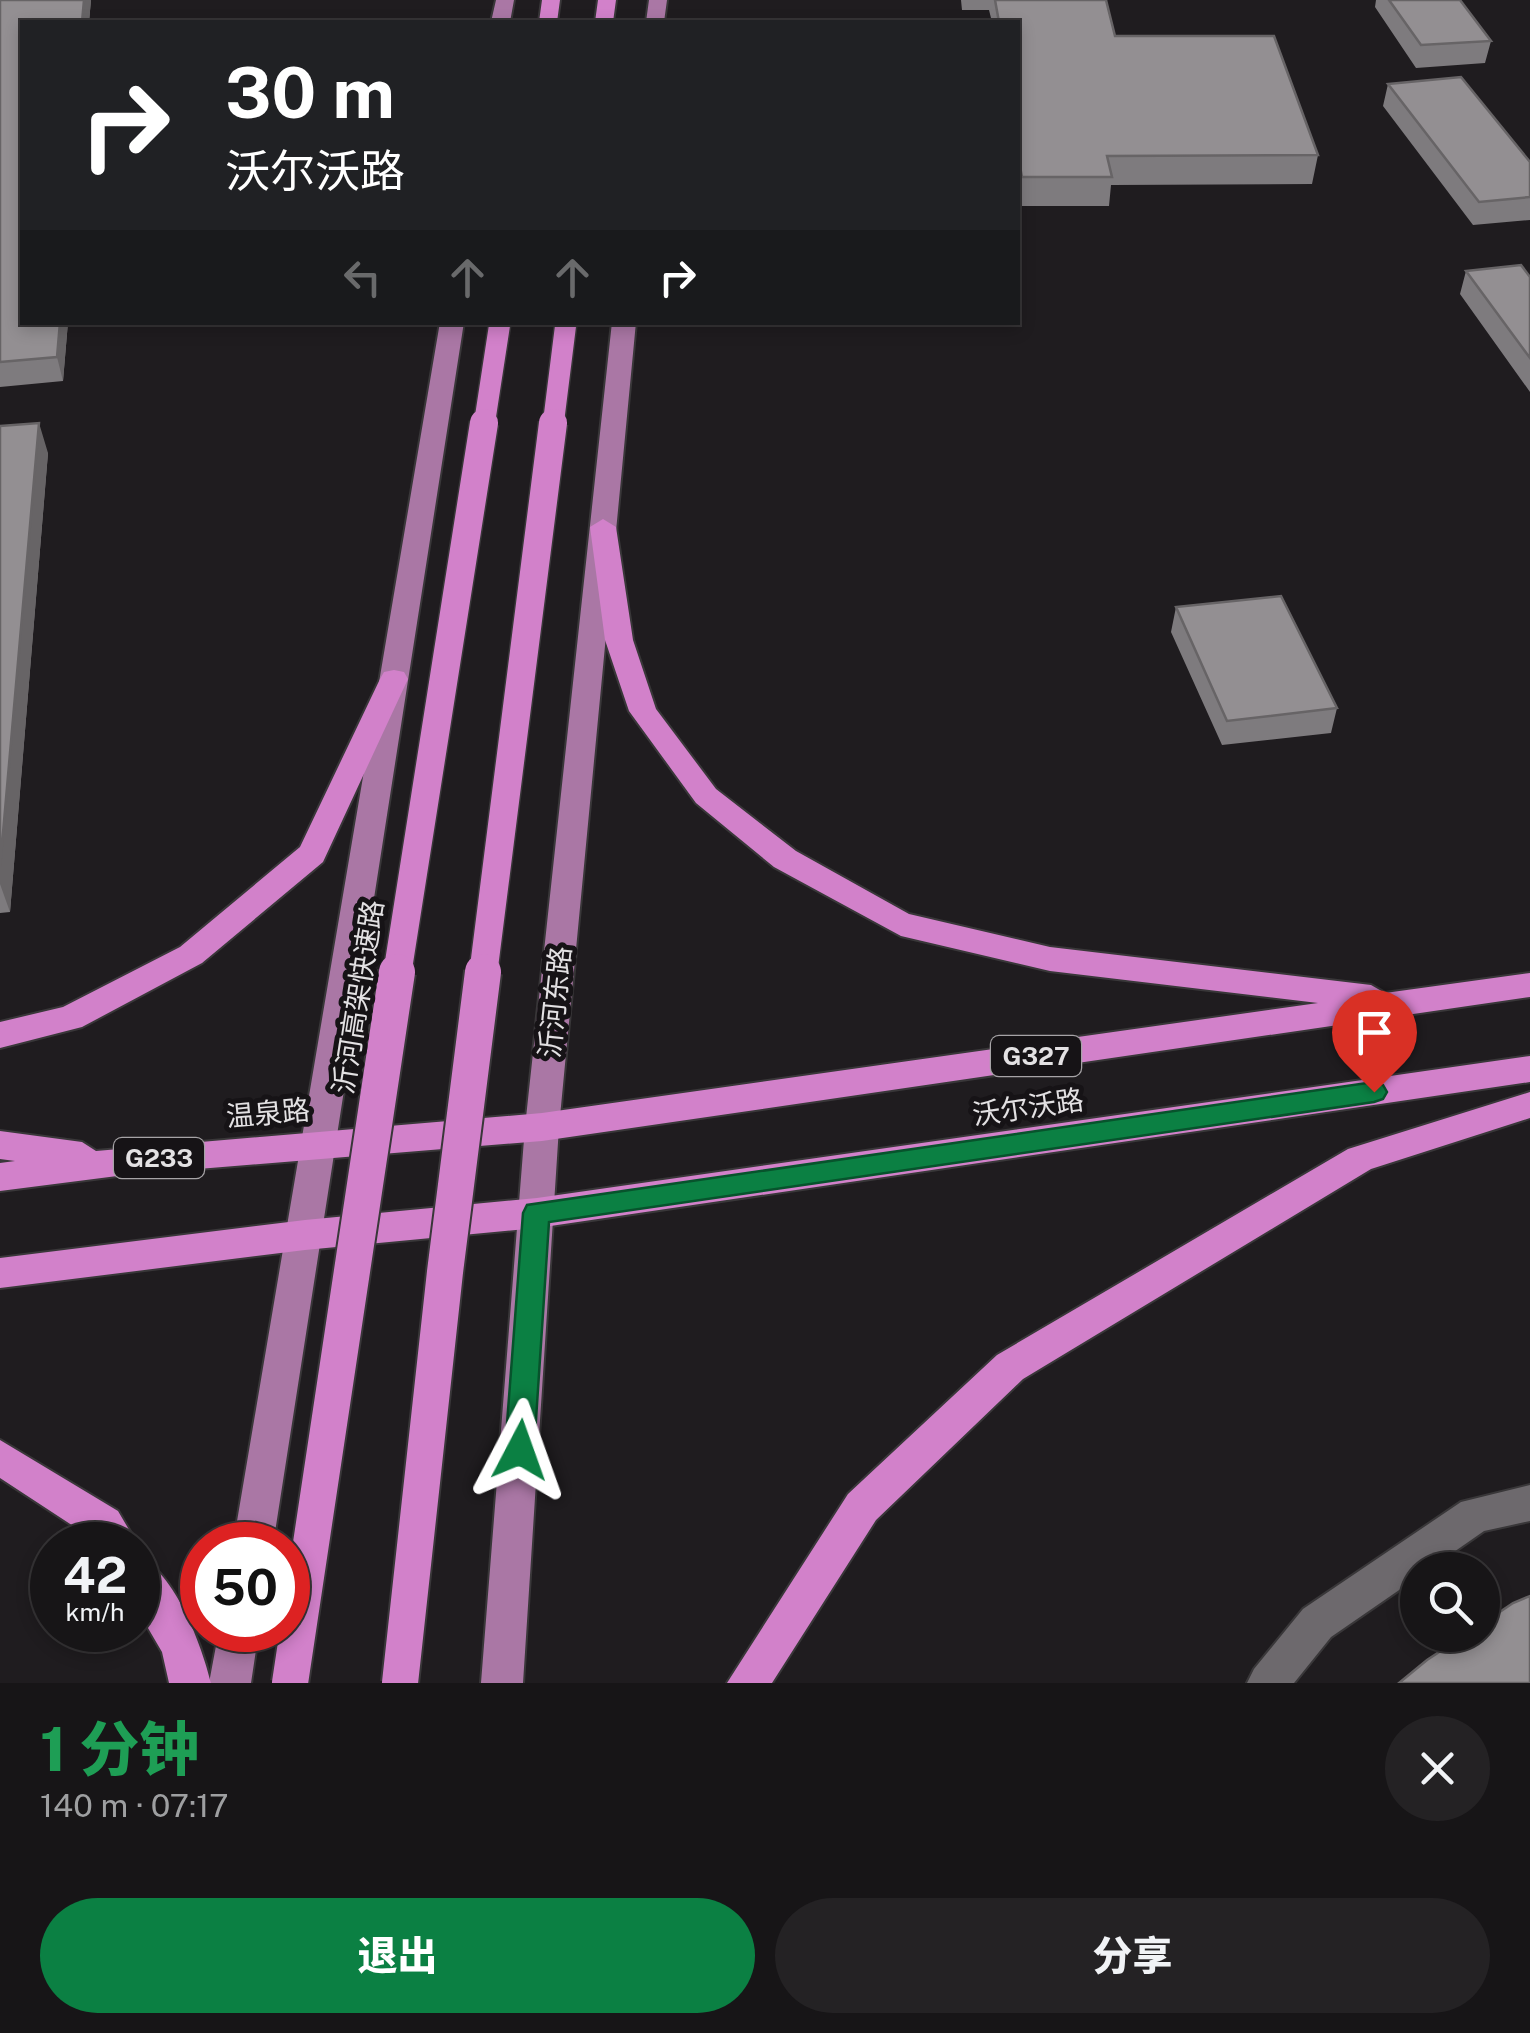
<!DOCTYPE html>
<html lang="zh">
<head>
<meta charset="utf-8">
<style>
	body { margin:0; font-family:"Public Sans","Noto Sans SC",sans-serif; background:#242224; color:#f1f3f6; height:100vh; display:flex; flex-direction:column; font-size:38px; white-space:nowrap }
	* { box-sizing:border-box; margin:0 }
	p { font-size:32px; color:#9e9fa1 }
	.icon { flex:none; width:55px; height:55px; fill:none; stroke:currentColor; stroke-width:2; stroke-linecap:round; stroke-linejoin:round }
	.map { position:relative; height:1683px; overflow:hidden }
	.sheet { display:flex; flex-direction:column; background:#171517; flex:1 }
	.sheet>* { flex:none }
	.banner { position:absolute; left:20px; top:20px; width:1000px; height:305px; border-radius:0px; box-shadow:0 5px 15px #0003,0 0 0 2px #363436; background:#202124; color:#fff; overflow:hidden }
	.buttons { position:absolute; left:1400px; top:1552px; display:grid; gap:20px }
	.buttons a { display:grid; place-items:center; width:100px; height:100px; border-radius:50%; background:#171517; box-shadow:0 5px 15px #0003,0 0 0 2px #363436; font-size:50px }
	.speed { position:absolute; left:30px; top:1522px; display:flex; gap:20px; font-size:50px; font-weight:700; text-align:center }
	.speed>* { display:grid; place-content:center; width:130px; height:130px; border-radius:50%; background:#171517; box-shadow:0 5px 15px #0003,0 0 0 2px #363436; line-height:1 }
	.speed small { font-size:25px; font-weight:400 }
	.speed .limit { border:15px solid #d22; background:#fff; color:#111 }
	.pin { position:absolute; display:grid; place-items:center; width:85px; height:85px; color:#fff; margin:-102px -42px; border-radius:50% 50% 50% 0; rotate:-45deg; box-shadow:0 0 10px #0007 }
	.pin .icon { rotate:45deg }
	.me { position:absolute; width:110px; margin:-55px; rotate:4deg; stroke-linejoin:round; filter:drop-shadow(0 0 8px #0008) }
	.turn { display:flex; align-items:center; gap:35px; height:210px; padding:0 40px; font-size:45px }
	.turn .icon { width:130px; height:130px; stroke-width:2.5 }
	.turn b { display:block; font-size:70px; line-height:85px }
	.lanes { display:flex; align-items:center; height:95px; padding:0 40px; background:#0003; justify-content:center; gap:50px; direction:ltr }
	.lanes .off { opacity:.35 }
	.round { display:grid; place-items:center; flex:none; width:105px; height:105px; border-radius:52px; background:#242224 }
	.head { display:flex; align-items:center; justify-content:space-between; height:170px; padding:0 40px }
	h1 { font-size:60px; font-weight:800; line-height:75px; color:#1e9e55 }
	.button { display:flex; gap:20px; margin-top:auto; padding:20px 40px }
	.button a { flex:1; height:115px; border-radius:60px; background:#0b8043; color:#fff; font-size:40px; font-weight:800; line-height:115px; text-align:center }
	.button a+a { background:#242224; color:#f1f3f6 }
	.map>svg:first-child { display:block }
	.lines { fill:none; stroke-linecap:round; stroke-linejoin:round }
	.minor-casing { stroke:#393739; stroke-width:4 }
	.major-casing { stroke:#393739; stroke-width:4 }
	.highway-casing { stroke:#393739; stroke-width:4 }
	.minor { fill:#6d696d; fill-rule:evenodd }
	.major { fill:#aa77a5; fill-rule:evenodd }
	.highway { fill:#d281ca; fill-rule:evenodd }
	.highway-bridge-far2-casing { stroke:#393739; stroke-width:24; stroke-linecap:butt }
	.highway-bridge-far1-casing { stroke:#393739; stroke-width:31; stroke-linecap:butt }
	.highway-bridge-casing { stroke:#393739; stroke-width:40; stroke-linecap:butt }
	.highway-bridge-far2 { stroke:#d281ca; stroke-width:21 }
	.highway-bridge-far1 { stroke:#d281ca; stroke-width:28 }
	.highway-bridge { stroke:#d281ca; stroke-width:36 }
	.wall { fill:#7e7b7e }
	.shaded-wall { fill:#676466 }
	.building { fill:#938f92; stroke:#676466; stroke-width:2.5 }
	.route { fill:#0b8043; stroke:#07532c; stroke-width:2.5 }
	.labels { text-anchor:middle; stroke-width:10; stroke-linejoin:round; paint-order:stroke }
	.shield { fill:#161316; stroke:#a6a3a6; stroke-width:2.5 }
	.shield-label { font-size:25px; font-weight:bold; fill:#e3e1e3 }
	.street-label { font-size:28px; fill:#e3e1e3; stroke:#161316 }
</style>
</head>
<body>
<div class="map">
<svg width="1530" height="1683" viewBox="0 0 1530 1683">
	<rect width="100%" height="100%" fill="#1f1c1f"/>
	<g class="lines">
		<defs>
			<path id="minor" d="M 1530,1485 L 1530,1521 L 1484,1531 L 1428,1570 L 1418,1570 L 1418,1577 L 1331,1637 L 1294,1683 L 1247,1683 L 1254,1669 L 1303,1609 L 1461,1502 Z"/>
			<path id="major" d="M 496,0 L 514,0 L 510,22 L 491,22 Z
				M 649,0 L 667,0 L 664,22 L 646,22 Z
				M 440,322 L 464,322 L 273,1545 L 233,1545 Z
				M 612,322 L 636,322 L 559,1127 L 523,1683 L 481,1683 L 525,1127 Z
				M 219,1630 L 259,1630 L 251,1683 L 209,1683 Z"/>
			<path id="highway" d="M 542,0 L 560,0 L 557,22 L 539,22 Z
				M 598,0 L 616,0 L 613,22 L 595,22 Z
				M 603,519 L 616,527 L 633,640 L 656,709 L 716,789 L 796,851 L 909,914 L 1050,947 L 1371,985 L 1385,993 L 1530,973 L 1530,997 L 542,1141 L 125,1175 L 0,1191 L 0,1163 L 15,1161 L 0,1159 L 0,1131 L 82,1142 L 96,1151 L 542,1113 L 1318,1003 L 1050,971 L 901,936 L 774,867 L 696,803 L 629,711 L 605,640 L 590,527 Z
				M 394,670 L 404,672 L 408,679 L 323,862 L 202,963 L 82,1027 L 0,1048 L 0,1022 L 63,1007 L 180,947 L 300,847 L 380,679 L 384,672 Z
				M 1530,1056 L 1530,1082 L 537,1228 L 305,1250 L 0,1288 L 0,1258 L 305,1220 L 537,1198 Z
				M 1530,1092 L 1530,1118 L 1371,1169 L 1023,1379 L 876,1520 L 772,1683 L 727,1683 L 848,1494 L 997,1355 L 1348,1149 Z
				M 0,1440 L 118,1511 L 138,1545 L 96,1545 L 90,1537 L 0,1478 Z
				M 138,1557 C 175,1572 202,1646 211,1683 L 169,1683 L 162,1652 L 138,1611 Z"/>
		</defs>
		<use href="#minor" class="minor-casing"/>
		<use href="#major" class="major-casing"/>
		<use href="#highway" class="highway-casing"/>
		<use href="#minor" class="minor"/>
		<use href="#major" class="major"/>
		<use href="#highway" class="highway"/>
		<defs>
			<path id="highway-bridge-far2" d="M 484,426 L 500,322
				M 553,426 L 566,322"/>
			<path id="highway-bridge-far1" d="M 397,975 L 484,423
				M 483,975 L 553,423"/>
			<path id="highway-bridge" d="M 290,1683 L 397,972
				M 400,1683 L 445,1272 L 483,972"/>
		</defs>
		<use href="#highway-bridge-far2" class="highway-bridge-far2-casing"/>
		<use href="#highway-bridge-far1" class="highway-bridge-far1-casing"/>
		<use href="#highway-bridge" class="highway-bridge-casing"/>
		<use href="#highway-bridge-far2" class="highway-bridge-far2"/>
		<use href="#highway-bridge-far1" class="highway-bridge-far1"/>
		<use href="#highway-bridge" class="highway-bridge"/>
	</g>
	<path class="wall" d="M 0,0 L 91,0 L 89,22 L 22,22 L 22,322 L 68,322 L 63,381 L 0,387 Z
		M 961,0 L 1106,0 L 1115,36 L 1318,155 L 1312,184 L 1111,185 L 1109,206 L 1020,206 L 1018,194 L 1018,22 L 992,22 L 989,10 L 962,10 Z
		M 1376,0 L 1460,0 L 1491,41 L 1485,63 L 1416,68 L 1375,7 Z
		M 1388,84 L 1530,162 L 1530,220 L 1473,225 L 1383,106 Z
		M 1466,271 L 1530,277 L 1530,392 L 1460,294 Z
		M 0,426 L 48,453 L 10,912 L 0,913 Z
		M 1176,607 L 1337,708 L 1331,733 L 1222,745 L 1171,632 Z"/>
	<path class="shaded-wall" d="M 84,0 L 91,0 L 89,22 L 82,22 Z
		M 60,322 L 68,322 L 63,381 L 57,357 Z
		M 39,423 L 48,453 L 10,912 L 0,884 L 0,867 Z"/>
	<path class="building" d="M 0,0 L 84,0 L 82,22 L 22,22 L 22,322 L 60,322 L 57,357 L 0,362 Z
		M 995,0 L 1106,0 L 1115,36 L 1274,36 L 1318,155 L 1107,156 L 1112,177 L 1022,177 L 1018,156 L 1018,22 L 999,22 Z
		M 1389,0 L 1460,0 L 1491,41 L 1421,45 Z
		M 1461,77 L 1530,162 L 1530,197 L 1479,202 L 1388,84 Z
		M 1521,265 L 1530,277 L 1530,358 L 1466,271 Z
		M 39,423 L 0,867 L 0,426 Z
		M 1281,596 L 1337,708 L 1227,721 L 1176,607 Z
		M 1530,1596 L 1530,1683 L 1399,1683 L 1427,1660 L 1465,1635 L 1482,1635 L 1482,1624 L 1513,1603 Z"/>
	<path class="route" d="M 1374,1082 L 1383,1085 L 1387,1092 L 1383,1099 L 1374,1102 L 549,1222 L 534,1450 L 530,1459 L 520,1463 L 509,1459 L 505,1450 L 523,1213 L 527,1205 Z"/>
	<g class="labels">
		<g class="shield">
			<rect x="991" y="1036" width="90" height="40" rx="8"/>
			<rect x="114" y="1138" width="90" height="40" rx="8"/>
		</g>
		<g class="shield-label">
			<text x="1036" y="1065">G327</text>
			<text x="159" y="1167">G233</text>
		</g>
		<g class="street-label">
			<text transform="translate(358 997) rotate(-81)" y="10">沂河高架快速路</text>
			<text transform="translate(555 1002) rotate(-84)" y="10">沂河东路</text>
			<text transform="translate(1028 1107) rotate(-8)" y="10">沃尔沃路</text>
			<text transform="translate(268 1113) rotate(-5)" y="10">温泉路</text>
		</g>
	</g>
</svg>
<div class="buttons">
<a><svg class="icon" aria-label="search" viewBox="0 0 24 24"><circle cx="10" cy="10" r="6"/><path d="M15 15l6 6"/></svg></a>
</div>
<div class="speed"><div>42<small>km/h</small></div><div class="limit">50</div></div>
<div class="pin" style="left:1374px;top:1092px;background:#d93025"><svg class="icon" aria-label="arrive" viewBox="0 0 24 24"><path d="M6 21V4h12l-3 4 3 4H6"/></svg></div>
<svg class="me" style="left:520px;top:1450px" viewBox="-20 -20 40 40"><path d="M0-17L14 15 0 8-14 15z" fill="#0b8043" stroke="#fff" stroke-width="4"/></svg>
<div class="banner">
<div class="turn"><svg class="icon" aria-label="right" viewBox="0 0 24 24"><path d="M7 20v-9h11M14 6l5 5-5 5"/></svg><div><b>30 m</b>沃尔沃路</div></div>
<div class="lanes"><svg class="icon off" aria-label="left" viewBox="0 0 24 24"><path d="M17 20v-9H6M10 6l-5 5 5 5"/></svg><svg class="icon off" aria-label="ahead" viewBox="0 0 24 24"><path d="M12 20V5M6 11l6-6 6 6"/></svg><svg class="icon off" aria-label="ahead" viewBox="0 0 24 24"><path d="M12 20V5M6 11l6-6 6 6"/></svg><svg class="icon" aria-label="right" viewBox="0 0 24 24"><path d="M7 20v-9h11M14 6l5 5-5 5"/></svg></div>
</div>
</div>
<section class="sheet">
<div class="head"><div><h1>1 分钟</h1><p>140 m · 07:17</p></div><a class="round"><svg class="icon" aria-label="close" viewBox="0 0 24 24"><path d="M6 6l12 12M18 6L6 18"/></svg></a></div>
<div class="button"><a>退出</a><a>分享</a></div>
</section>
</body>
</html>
